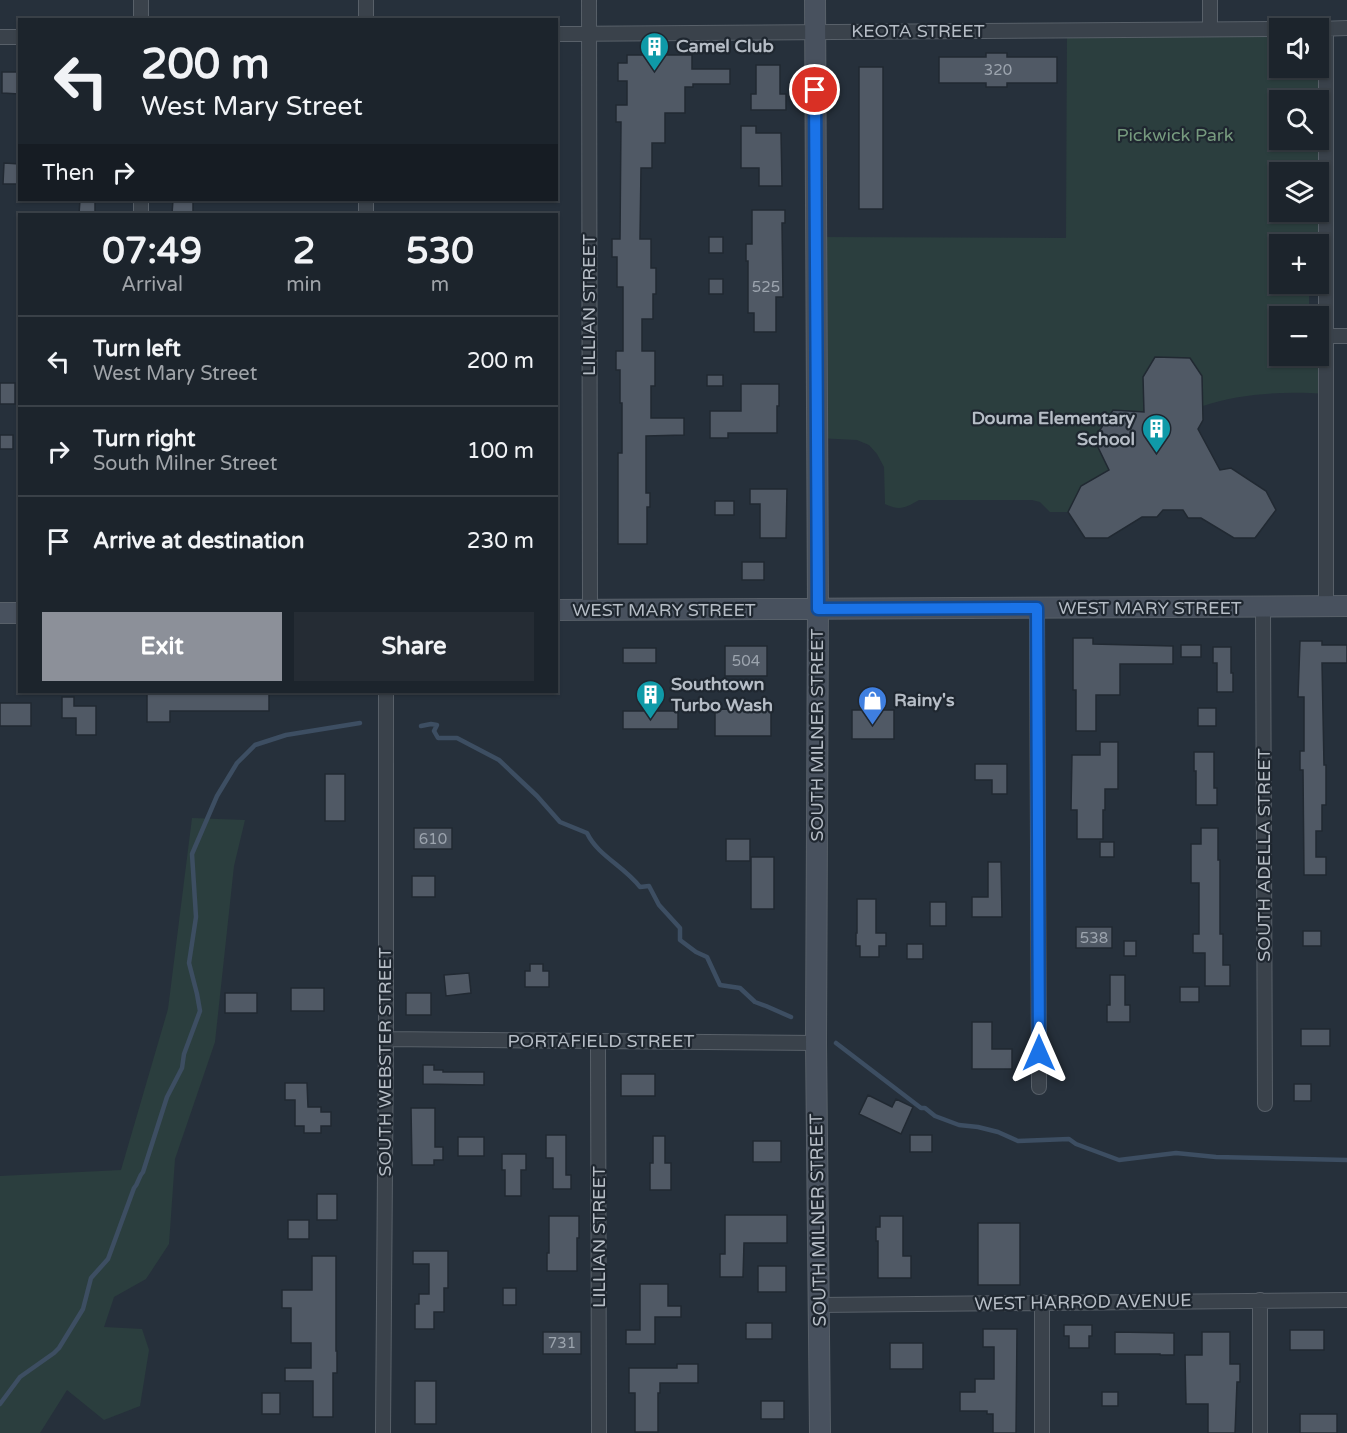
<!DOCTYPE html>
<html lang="en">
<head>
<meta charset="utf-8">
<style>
	body { margin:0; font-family:"Varela Round",sans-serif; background:#252c34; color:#f1f3f6; height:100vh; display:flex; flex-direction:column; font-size:22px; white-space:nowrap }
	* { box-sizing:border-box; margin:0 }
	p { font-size:20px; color:#a0a4a9 }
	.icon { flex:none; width:33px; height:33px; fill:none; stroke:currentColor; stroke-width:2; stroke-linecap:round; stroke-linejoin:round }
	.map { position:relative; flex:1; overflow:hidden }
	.details { position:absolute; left:18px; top:213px; width:540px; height:480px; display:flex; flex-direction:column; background:#1c242c; border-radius:0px; box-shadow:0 2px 4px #0004,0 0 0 2px #3a4148 }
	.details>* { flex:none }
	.top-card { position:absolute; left:18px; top:18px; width:540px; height:183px; border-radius:0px; box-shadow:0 2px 4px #0004,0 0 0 2px #3a4148; background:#1c242c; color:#f1f3f6; overflow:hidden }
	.buttons { position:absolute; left:1269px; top:18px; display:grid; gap:12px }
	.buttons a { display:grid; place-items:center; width:60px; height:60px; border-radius:0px; background:#1c242c; box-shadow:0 2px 4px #0004,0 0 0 2px #3a4148; font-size:30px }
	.pin { position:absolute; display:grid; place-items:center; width:51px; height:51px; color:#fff; margin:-26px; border:3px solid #fff; border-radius:50%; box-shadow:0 2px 6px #0007 }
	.me { position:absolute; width:66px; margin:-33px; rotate:0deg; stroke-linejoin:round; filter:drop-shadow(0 0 4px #0008) }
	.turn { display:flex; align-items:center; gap:21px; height:126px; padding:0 24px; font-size:27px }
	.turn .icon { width:78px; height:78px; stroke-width:2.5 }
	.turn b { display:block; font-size:42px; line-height:51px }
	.then { display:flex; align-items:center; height:57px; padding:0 24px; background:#0003; gap:12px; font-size:22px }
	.eta { display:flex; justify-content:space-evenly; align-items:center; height:102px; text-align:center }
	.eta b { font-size:36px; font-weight:700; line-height:42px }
	.cta { display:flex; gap:12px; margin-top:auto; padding:12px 24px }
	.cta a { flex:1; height:69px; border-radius:0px; background:#8c9099; color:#fff; font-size:24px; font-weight:700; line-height:69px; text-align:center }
	.cta a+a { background:#252c34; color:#f1f3f6 }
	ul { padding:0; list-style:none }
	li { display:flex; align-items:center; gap:18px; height:90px; padding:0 24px; border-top:2px solid #3a4148 }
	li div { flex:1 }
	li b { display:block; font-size:22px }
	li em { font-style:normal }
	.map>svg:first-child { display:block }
	.green { fill:#2b3e3e; fill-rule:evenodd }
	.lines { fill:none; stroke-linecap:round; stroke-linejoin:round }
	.stream { stroke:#3d4e62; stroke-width:4.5 }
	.building { fill:#505965; stroke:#212932; stroke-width:1.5 }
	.street-casing { stroke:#586069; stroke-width:16 }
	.secondary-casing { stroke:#586069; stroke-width:22 }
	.street { stroke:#3a424b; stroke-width:14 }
	.secondary { stroke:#48515e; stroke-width:20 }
	.route-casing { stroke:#114b97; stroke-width:15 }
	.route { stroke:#1a73e8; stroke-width:10 }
	.labels { text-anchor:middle; stroke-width:4.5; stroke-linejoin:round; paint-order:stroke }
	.number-label { font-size:15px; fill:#9ca4ae }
	.street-label { font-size:18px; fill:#b6bdc6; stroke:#1f2730 }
	.poi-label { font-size:18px; font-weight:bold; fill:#b6bdc6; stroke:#1f2730; text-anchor:start }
	.park-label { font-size:18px; fill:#769a7e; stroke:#1f2730 }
</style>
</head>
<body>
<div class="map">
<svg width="1347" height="1433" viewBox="0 0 1347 1433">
	<rect width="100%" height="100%" fill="#26303b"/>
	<path class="green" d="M 1279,29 L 1280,68 L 1318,68 L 1319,29 L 1326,29 L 1325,239 L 1309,239 L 1309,244 L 1280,244 L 1280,284 L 1309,284 L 1309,309 L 1318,316 L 1280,316 L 1280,356 L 1318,356 L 1318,317 L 1325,322 L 1326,394 C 1286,391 1240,393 1203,406 L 1202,376 L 1190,358 L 1155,357 L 1143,378 L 1144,412 L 1113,410 L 1094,439 L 1109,470 L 1081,486 L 1068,512 L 1050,512 L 1040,502 L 1032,500 L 919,500 C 905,508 900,511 885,504 L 884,467 L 877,454 L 869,445 L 857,440 L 817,438 L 816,237 L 1066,238 L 1067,30 ZM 1280,100 L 1318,100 L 1318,140 L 1280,140 ZM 1280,172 L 1318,172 L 1318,212 L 1280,212 Z
		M 192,818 L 245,820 L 234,866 L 215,1042 L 175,1159 L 169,1244 L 146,1279 L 114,1297 L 104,1327 L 142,1329 L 149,1350 L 140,1406 L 104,1420 L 67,1390 L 40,1433 L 0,1433 L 0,1176 L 121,1170 L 168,1009 Z"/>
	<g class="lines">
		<path class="stream" d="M 421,726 L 431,724 L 437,725 L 434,731 L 438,738 L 457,738 L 499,760 L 537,796 L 560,822 L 587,833 C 598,856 624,866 640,887 L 649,886 L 659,905 L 680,928 L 680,940 L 696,952 L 707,957 L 720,985 L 740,988 L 755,1002 L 766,1006 L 791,1017
			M 836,1043 L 921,1108 L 925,1108 L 935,1116 L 959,1125 L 978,1127 L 998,1132 L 1018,1141 L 1069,1139 L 1076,1144 L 1119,1160 L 1176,1153 L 1216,1157 L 1347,1160
			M 0,1404 L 20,1377 L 54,1353 L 59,1348 L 83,1309 L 91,1278 L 108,1259 L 134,1188 C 139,1183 138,1177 143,1172 L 167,1097 L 182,1068 L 184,1054 L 200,1011 L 197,994 L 189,963 L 196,917 L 192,854 L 217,796 L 237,763 L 255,745 L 286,735 L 360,723"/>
	</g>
	<path class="building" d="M 986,53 L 1007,53 L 1007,57 L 1057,57 L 1057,83 L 1007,83 L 1007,87 L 986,87 L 986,83 L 939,83 L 939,57 L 986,57 Z
		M 627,55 L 692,55 L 692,69 L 730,69 L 730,84 L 693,84 L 693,87 L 685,87 L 685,113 L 665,113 L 665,143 L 652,143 L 652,168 L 641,168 L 640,239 L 651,239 L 651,268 L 656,268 L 656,294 L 653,294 L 653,319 L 642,319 L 642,351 L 655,351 L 655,386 L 651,386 L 651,418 L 684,418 L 684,435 L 646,436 L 646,493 L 650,493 L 650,507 L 647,507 L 647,544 L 618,544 L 618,453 L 622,453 L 622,403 L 620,403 L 620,370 L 616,370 L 616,351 L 623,351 L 623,287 L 617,287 L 617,257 L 612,257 L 612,239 L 620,239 L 621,122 L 616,122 L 616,105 L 627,105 L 627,81 L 618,81 L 618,63 L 627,63 Z
		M 756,65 L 780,65 L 780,94 L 786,94 L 786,110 L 751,110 L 751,94 L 756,94 Z
		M 859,67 L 883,67 L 883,209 L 859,209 Z
		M 2,72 L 20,72 L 20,94 L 2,93 Z
		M 741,126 L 756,126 L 756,133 L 781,133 L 782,186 L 759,186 L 759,168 L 741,168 Z
		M 4,163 L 20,164 L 20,184 L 3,184 Z
		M 80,200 L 95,200 L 95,214 L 79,214 Z
		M 173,200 L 193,200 L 193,214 L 172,214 Z
		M 752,210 L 785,210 L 785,223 L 782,223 L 783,297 L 776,297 L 776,332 L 754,332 L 754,313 L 748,313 L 748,261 L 746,261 L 746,244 L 752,244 Z
		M 709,237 L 723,237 L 723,253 L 709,253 Z
		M 709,279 L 723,279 L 723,294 L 709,294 Z
		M 1155,357 L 1190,358 L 1202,376 L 1203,420 L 1198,429 L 1220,470 L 1231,468 L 1266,491 L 1276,510 L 1255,538 L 1234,538 L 1201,518 L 1188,518 L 1183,510 L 1163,510 L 1157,517 L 1142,517 L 1108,538 L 1085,538 L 1068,512 L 1081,486 L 1109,470 L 1094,439 L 1113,410 L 1144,412 L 1143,377 Z
		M 707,375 L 723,375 L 723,386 L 707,386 Z
		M 0,383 L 15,383 L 15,404 L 0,404 Z
		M 741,384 L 779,384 L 779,406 L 777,406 L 777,433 L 728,433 L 728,438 L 710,438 L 710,411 L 741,411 Z
		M 0,435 L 13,435 L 13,449 L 0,449 Z
		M 750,489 L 787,489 L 786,538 L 760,538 L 760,504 L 750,504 Z
		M 715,501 L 734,501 L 734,515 L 715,515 Z
		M 742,562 L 764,562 L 764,580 L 742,580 Z
		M 1073,638 L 1093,638 L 1093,644 L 1173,646 L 1173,664 L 1120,664 L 1120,695 L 1096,695 L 1096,731 L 1076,731 L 1076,690 L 1073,690 Z
		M 1300,641 L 1322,641 L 1322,645 L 1347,645 L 1347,663 L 1322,663 L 1324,765 L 1326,765 L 1326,805 L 1322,805 L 1322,831 L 1316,831 L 1316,857 L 1326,857 L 1326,875 L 1304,875 L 1303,770 L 1300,770 L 1300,751 L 1304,751 L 1304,697 L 1298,697 Z
		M 1181,645 L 1201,645 L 1201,657 L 1181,657 Z
		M 725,646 L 767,646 L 767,676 L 725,676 Z
		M 1213,647 L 1231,647 L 1231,673 L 1233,673 L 1233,692 L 1217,692 L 1217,663 L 1213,663 Z
		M 623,648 L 656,648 L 656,663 L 623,663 Z
		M 188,692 L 269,692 L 269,711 L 170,711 L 170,722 L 147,722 L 147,693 L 188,693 Z
		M 62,697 L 74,697 L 74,706 L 96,706 L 96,735 L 76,735 L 76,718 L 62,718 Z
		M 0,703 L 31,703 L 31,726 L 0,726 Z
		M 1198,708 L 1216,708 L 1216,726 L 1198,726 Z
		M 715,709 L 771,710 L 771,736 L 715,736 Z
		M 852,710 L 894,710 L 894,739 L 852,739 Z
		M 623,711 L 678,711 L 678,729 L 623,729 Z
		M 1100,742 L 1118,742 L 1118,789 L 1105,789 L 1105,810 L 1103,810 L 1103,839 L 1077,839 L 1077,810 L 1071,810 L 1072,755 L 1100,755 Z
		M 1194,752 L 1214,752 L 1214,788 L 1217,788 L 1217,805 L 1196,805 L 1196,771 L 1194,771 Z
		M 975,764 L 1007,764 L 1007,794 L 992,794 L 992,780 L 975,780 Z
		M 325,774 L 345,774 L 345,821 L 325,821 Z
		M 414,828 L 452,828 L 452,849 L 414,849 Z
		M 1201,828 L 1218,828 L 1218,860 L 1220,860 L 1220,934 L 1223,934 L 1223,965 L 1230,965 L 1230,986 L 1205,986 L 1205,953 L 1193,953 L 1193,934 L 1199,934 L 1199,883 L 1191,883 L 1191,844 L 1201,844 Z
		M 726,839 L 750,839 L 750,861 L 726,861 Z
		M 1100,842 L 1114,842 L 1114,857 L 1100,857 Z
		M 751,857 L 774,857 L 774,909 L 751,909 Z
		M 988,862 L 1001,862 L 1002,917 L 972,917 L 972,897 L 988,897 Z
		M 412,876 L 435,876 L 435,897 L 412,897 Z
		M 857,899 L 876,899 L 876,933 L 886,933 L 886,946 L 879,946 L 879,957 L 860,957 L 860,946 L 856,946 L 856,933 L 857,933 Z
		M 930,902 L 946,902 L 946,926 L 930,926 Z
		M 1076,927 L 1112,927 L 1112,948 L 1076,948 Z
		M 1303,931 L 1321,931 L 1321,946 L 1303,946 Z
		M 1124,941 L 1136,941 L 1136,956 L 1124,956 Z
		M 907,944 L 923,944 L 923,959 L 907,959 Z
		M 530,964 L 543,964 L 543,971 L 549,971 L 549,987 L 525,987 L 525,971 L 530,971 Z
		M 469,973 L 471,993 L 446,996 L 444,975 Z
		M 1110,975 L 1125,975 L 1125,1005 L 1130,1005 L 1130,1022 L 1107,1022 L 1107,1005 L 1110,1005 Z
		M 1180,987 L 1199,987 L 1199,1002 L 1180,1002 Z
		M 291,988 L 324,988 L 324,1011 L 291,1011 Z
		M 225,993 L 257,993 L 257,1013 L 225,1013 Z
		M 406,993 L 431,993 L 431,1015 L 406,1015 Z
		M 972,1022 L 992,1022 L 992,1049 L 1012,1049 L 1012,1069 L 972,1069 Z
		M 1301,1029 L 1330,1029 L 1330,1046 L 1301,1046 Z
		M 423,1065 L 434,1065 L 434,1070 L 443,1070 L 443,1072 L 484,1072 L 484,1085 L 423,1084 Z
		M 621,1074 L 655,1074 L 655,1096 L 621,1096 Z
		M 285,1083 L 307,1083 L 308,1107 L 321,1107 L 321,1112 L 331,1112 L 331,1126 L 321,1126 L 321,1133 L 304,1133 L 304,1126 L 295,1126 L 295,1100 L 285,1100 Z
		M 1294,1084 L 1311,1084 L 1311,1101 L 1294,1101 Z
		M 868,1095 L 892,1107 L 896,1099 L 913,1107 L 901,1134 L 859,1114 Z
		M 411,1108 L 435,1108 L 435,1147 L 443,1147 L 443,1160 L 434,1160 L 434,1165 L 412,1165 Z
		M 546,1135 L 566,1135 L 566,1175 L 571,1175 L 571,1189 L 553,1189 L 553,1158 L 546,1158 Z
		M 910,1135 L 932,1135 L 932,1152 L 910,1152 Z
		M 653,1136 L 665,1136 L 665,1163 L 671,1163 L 671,1190 L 650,1190 L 650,1163 L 653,1163 Z
		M 458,1137 L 484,1137 L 484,1156 L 458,1156 Z
		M 753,1141 L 781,1141 L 781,1162 L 753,1162 Z
		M 502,1154 L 526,1154 L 526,1170 L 521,1170 L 521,1196 L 505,1196 L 505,1170 L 502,1170 Z
		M 317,1194 L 337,1194 L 337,1220 L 317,1220 Z
		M 725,1215 L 787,1215 L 787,1243 L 744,1243 L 743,1277 L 720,1277 L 720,1254 L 725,1254 Z
		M 549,1216 L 579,1216 L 579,1238 L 577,1238 L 577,1271 L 547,1271 L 547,1253 L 549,1253 Z
		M 880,1216 L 903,1216 L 903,1256 L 911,1256 L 911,1278 L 878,1278 L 878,1241 L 876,1241 L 876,1227 L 880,1227 Z
		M 288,1220 L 309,1220 L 309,1239 L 288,1239 Z
		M 978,1223 L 1020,1223 L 1020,1285 L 978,1285 Z
		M 413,1251 L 448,1251 L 448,1288 L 444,1288 L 444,1312 L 434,1312 L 434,1329 L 415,1329 L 415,1304 L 419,1304 L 419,1294 L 429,1294 L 429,1264 L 413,1264 Z
		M 312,1256 L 336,1256 L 336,1351 L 337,1351 L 337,1373 L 333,1373 L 333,1417 L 313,1417 L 313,1381 L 285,1381 L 285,1368 L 311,1368 L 311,1343 L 291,1343 L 291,1308 L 282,1308 L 282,1290 L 312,1290 Z
		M 758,1266 L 786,1266 L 786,1292 L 758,1292 Z
		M 640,1284 L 668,1284 L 668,1306 L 681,1306 L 681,1317 L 655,1317 L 655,1344 L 626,1344 L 626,1330 L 640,1330 Z
		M 503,1288 L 516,1288 L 516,1305 L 503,1305 Z
		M 746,1323 L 772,1323 L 772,1339 L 746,1339 Z
		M 1064,1325 L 1092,1325 L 1092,1336 L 1089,1336 L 1089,1348 L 1069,1348 L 1069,1336 L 1064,1336 Z
		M 983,1329 L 1017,1329 L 1016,1433 L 993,1433 L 993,1414 L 987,1414 L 987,1411 L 960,1411 L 960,1392 L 975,1392 L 975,1379 L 994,1379 L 994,1347 L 983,1347 Z
		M 1290,1330 L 1324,1330 L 1324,1350 L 1290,1350 Z
		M 543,1332 L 581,1332 L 581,1354 L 543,1354 Z
		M 1115,1332 L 1174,1333 L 1174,1355 L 1160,1355 L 1160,1354 L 1115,1354 Z
		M 1202,1332 L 1230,1332 L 1230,1364 L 1240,1364 L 1240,1382 L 1237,1382 L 1235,1433 L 1208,1433 L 1208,1404 L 1186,1404 L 1185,1355 L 1202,1355 Z
		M 890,1343 L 923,1343 L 923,1369 L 890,1369 Z
		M 677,1364 L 698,1364 L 698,1383 L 660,1383 L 660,1393 L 658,1393 L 658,1432 L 635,1432 L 635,1393 L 629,1393 L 629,1368 L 677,1368 Z
		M 415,1381 L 436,1381 L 436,1424 L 415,1424 Z
		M 1102,1392 L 1118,1392 L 1118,1406 L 1102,1406 Z
		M 262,1393 L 280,1393 L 280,1414 L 262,1414 Z
		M 761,1401 L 784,1401 L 784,1419 L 761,1419 Z
		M 1300,1414 L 1337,1414 L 1337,1433 L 1300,1433 Z"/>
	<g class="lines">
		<defs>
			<path id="street" d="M 141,0 L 141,20
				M 366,0 L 366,20
				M 589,0 L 590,610
				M 1210,0 L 1210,29
				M 1319,29 L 1347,28
				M 1326,29 L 1326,607
				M 556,34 L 1280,29
				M 0,37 L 20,37
				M 141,200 L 141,214
				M 366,200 L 366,214
				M 1325,336 L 1347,336
				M 1263,607 L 1265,1104
				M 1037,608 L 1039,1087
				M 386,1039 L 816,1043
				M 598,1041 L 599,1433
				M 1260,1300 L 1260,1433
				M 1042,1302 L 1042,1433
				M 819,1305 L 1347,1300
				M 383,1433 L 386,1039 L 386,692"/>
			<path id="secondary" d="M 815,0 L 818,609 L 816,1043 L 820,1433
				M 556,610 L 1347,606
				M 0,613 L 20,613"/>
		</defs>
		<use href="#street" class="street-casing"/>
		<use href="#secondary" class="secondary-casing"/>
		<use href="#street" class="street"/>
		<use href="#secondary" class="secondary"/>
	</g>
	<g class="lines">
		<defs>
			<path id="route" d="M 815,90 L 818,609 L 1037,608 L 1039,1053"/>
		</defs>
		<use href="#route" class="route-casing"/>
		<use href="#route" class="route"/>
	</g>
	<defs>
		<symbol id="building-pin" viewBox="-11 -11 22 30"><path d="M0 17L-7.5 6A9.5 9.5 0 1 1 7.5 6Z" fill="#0f9aa8" stroke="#1f2730"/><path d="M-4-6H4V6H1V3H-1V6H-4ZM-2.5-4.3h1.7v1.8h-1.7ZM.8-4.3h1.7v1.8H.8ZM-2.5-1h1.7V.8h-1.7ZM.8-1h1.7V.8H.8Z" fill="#fff"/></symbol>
		<symbol id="shop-pin" viewBox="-11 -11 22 30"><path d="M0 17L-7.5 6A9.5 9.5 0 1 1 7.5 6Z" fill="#3f7fe0" stroke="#1f2730"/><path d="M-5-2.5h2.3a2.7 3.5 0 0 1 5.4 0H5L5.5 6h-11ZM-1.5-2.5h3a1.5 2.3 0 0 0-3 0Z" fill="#fff"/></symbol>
	</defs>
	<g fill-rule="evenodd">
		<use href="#building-pin" x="638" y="30" width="33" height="45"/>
		<use href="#building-pin" x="1140" y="412" width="33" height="45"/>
		<use href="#building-pin" x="634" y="678" width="33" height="45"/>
		<use href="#shop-pin" x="856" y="684" width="33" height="45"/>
	</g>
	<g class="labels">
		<g class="number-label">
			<text x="998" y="75">320</text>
			<text x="766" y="292">525</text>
			<text x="746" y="666">504</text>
			<text x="433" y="844">610</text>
			<text x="1094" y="943">538</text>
			<text x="562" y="1348">731</text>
		</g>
		<g class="street-label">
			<text x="918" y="37">KEOTA STREET</text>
			<text transform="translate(589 305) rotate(-90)" y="6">LILLIAN STREET</text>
			<text x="1150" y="614">WEST MARY STREET</text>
			<text x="664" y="616">WEST MARY STREET</text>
			<text transform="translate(817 735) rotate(-90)" y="6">SOUTH MILNER STREET</text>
			<text transform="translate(1264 855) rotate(-90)" y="6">SOUTH ADELLA STREET</text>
			<text x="601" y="1047">PORTAFIELD STREET</text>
			<text transform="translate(385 1062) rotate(-90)" y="6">SOUTH WEBSTER STREET</text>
			<text transform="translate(818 1220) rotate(-91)" y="6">SOUTH MILNER STREET</text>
			<text transform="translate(599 1237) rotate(-90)" y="6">LILLIAN STREET</text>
			<text transform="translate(1083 1302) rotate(-1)" y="6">WEST HARROD AVENUE</text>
		</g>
		<g class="poi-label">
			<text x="676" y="52">Camel Club</text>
			<text x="1135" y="424" text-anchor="end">Douma Elementary<tspan x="1135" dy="21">School</tspan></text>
			<text x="671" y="690">Southtown<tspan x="671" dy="21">Turbo Wash</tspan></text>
			<text x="894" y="706">Rainy's</text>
		</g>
		<g class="park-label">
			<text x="1175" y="141">Pickwick Park</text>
		</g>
	</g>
</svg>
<div class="buttons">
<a><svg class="icon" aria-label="sound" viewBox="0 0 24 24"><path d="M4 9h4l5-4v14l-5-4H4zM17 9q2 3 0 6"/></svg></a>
<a><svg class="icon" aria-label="search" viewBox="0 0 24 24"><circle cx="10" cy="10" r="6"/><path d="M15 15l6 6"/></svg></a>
<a><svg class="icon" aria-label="layers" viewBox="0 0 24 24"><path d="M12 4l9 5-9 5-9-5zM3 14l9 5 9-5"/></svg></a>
<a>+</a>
<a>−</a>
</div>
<div class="pin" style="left:815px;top:90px;background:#d93025"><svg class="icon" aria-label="arrive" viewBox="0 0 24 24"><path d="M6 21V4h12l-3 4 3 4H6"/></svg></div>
<svg class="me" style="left:1039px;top:1053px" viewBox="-20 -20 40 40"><path d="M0-17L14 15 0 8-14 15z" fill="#1a73e8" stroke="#fff" stroke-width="4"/></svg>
<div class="top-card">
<div class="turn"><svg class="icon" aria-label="left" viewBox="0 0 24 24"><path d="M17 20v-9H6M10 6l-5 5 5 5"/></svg><div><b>200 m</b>West Mary Street</div></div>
<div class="then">Then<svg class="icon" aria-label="right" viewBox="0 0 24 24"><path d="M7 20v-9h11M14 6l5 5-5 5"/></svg></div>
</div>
<section class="details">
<div class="eta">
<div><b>07:49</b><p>Arrival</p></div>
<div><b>2</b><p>min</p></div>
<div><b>530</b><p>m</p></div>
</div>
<ul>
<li><svg class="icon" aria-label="left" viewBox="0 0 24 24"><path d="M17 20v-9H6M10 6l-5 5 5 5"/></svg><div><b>Turn left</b><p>West Mary Street</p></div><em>200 m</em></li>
<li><svg class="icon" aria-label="right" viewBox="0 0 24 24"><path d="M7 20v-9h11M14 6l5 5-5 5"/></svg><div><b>Turn right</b><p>South Milner Street</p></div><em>100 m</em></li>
<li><svg class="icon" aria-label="arrive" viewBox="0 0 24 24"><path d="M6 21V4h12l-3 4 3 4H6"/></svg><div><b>Arrive at destination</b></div><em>230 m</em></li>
</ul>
<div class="cta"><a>Exit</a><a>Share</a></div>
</section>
</div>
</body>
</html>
